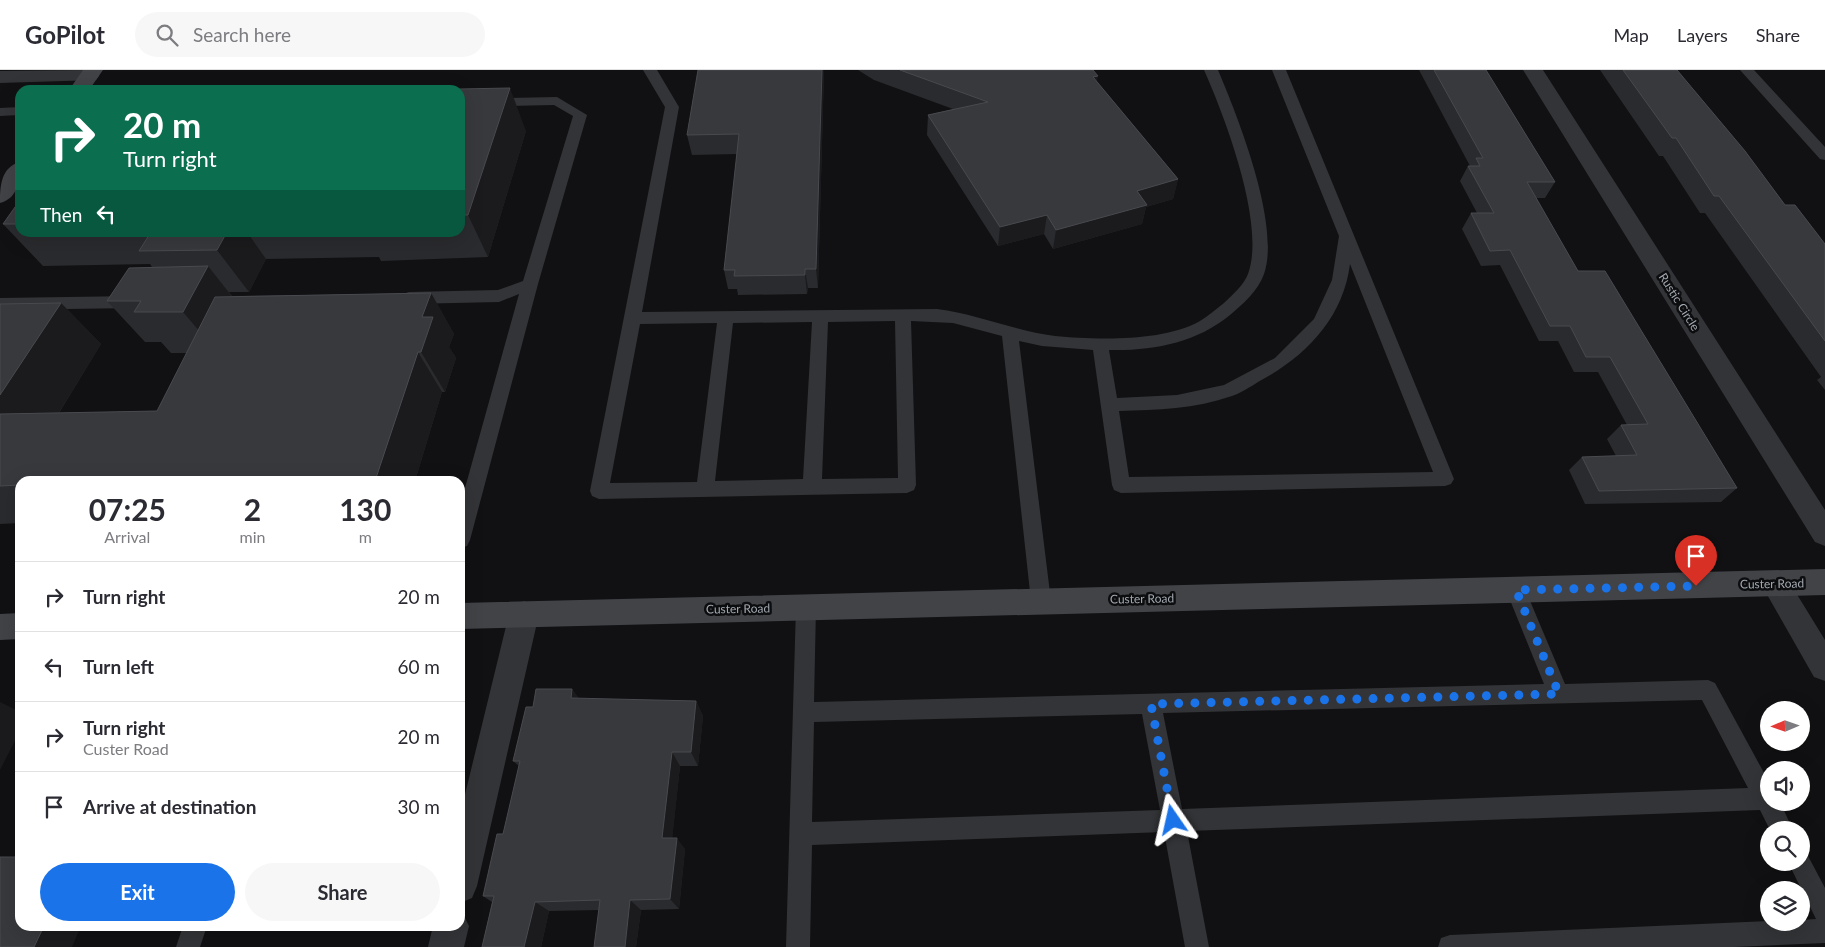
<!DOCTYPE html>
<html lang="en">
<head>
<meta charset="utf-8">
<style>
	body { margin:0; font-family:Lato,sans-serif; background:#f7f7f7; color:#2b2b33; height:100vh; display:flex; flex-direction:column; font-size:19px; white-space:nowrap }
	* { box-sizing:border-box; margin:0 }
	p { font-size:16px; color:#7c7c81 }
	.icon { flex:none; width:28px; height:28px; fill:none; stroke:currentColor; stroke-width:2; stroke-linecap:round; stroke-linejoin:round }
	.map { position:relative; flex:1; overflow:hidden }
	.details { position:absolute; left:15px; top:406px; width:450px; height:455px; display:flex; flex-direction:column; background:#fff; border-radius:15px; box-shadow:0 5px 20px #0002 }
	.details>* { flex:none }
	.top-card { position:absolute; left:15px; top:15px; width:450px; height:152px; border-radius:15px; box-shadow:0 5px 20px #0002; background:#0b6e4f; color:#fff; overflow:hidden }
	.needle { width:32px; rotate:268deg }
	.buttons { position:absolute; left:1760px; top:631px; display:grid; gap:10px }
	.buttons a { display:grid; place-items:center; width:50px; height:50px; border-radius:50%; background:#fff; box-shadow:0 5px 20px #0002; font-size:25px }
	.pin { position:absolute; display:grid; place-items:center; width:42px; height:42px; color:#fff; margin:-51px -21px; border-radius:50% 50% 50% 0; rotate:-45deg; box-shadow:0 0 5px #0007 }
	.pin .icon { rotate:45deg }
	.me { position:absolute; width:55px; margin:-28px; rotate:349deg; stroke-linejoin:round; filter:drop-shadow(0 0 4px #0008) }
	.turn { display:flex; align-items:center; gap:18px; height:105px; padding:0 25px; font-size:22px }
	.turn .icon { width:65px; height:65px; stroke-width:2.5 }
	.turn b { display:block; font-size:35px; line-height:42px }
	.then { display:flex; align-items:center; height:48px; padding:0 25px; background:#0003; gap:10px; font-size:19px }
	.eta { display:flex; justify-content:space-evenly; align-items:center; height:85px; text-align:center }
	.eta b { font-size:30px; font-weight:700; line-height:35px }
	.primary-button { display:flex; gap:10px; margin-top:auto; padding:10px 25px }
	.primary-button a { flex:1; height:58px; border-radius:30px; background:#1a73e8; color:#fff; font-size:20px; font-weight:700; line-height:58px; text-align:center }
	.primary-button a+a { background:#f7f7f7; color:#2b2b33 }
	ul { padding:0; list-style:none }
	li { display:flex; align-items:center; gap:15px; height:70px; padding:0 25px; border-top:1px solid #e1e1e2 }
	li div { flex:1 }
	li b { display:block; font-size:19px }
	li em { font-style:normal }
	header { display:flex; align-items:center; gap:30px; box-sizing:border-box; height:70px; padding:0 25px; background:#fff; border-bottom:1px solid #e1e1e2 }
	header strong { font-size:24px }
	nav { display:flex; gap:28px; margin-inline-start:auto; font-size:18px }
	.search { width:350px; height:45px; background:#f7f7f7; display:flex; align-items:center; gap:12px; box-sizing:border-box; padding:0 18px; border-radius:28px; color:#7c7c81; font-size:19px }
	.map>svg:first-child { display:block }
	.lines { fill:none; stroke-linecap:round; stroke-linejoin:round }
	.lane { fill:#333437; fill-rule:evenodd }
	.street { fill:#333437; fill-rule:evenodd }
	.secondary { fill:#414347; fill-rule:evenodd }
	.wall { fill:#2a2b2e }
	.shaded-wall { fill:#1b1b1d }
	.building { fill:#37393c; stroke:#484a4f }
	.route { stroke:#1a73e8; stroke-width:9; stroke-dasharray:0 16.2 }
	.labels { text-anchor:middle; stroke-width:5; stroke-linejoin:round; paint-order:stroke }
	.street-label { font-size:12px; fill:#a4a9b2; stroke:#0c0d0e }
</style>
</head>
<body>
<header>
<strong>GoPilot</strong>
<div class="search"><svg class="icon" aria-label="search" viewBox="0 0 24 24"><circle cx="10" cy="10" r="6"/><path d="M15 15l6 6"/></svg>Search here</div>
<nav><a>Map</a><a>Layers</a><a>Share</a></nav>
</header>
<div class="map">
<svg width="1825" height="877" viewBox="0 0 1825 877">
	<rect width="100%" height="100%" fill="#111113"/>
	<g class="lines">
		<path class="lane" d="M 643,0 L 657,0 L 679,37 L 642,242 L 937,239 C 977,244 1015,261 1055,266 C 1096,270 1163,272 1200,251 C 1208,246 1216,239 1224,233 C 1232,225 1244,215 1248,204 C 1266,155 1225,47 1204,0 L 1218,0 C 1238,47 1281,155 1264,204 C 1258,221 1243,234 1230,245 C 1196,273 1153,281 1109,280 L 1117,328 L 1177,325 L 1224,315 L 1275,288 L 1314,249 L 1332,210 L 1339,166 L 1272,0 L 1286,0 L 1454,409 L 1451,414 L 1445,416 L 1121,423 L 1114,420 L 1112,415 L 1093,280 L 1042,276 L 1019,271 L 1051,531 L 1048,537 L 1041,540 L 1034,537 L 1031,531 L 1002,266 L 953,253 L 911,251 L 916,415 L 914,420 L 907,423 L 599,429 L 592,426 L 590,421 L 665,37 ZM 1350,194 L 1433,402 L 1129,407 L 1119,341 C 1157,340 1195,339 1232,326 C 1241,323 1250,317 1258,312 C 1305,287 1343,249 1350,194 ZM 895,251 L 898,408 L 822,409 L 828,252 ZM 812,252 L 803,409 L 715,411 L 733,253 ZM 717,253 L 697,412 L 610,413 L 640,254 Z
			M 1740,0 L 1754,0 L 1825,77 L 1825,90 L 1820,89 Z
			M 557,27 L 587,45 L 538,214 L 470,470 L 467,476 L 460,478 L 460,436 L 519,224 L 499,232 L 409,234 L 403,232 L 401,228 L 403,224 L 409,222 L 498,220 L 523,211 L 573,46 L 554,35 L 460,37 L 460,29 Z
			M 20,37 L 20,45 L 0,46 L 0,38 Z
			M 134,226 L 140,228 L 142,232 L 140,236 L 134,238 L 0,240 L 0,228 Z
			M 1516,511 L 1523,514 L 1565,614 L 1708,610 L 1715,613 L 1769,712 L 1769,732 L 1780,732 L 1793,760 L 1770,760 L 1760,740 L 1187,761 L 1209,877 L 1185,877 L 1164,762 L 812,775 L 810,877 L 786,877 L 796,537 L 799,531 L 806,528 L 813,531 L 816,537 L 814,632 L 1544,614 L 1506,520 L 1509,514 ZM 1702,630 L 1748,718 L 1182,739 L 1163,643 ZM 1142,644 L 1160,740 L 812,752 L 814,652 Z
			M 1801,781 L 1807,784 L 1825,818 L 1825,873 L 1734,877 L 1438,877 L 1441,868 L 1450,865 L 1769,851 L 1801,852 L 1801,850 L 1816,849 L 1788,792 L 1801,792 Z
			M 183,856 L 207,856 L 200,877 L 176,877 Z"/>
		<path class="street" d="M 89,0 L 96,2 L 99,6 L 96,10 L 0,13 L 0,1 Z
			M 1523,0 L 1543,0 L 1825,440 L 1825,476 L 1815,472 Z
			M 1775,501 L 1785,505 L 1825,570 L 1825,611 L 1814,607 L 1761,514 L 1765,505 Z
			M 524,531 L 534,535 L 539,544 L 477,816 L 472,828 L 460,833 L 460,745 L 509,544 L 514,535 Z
			M 460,842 L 463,844 L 469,856 L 464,877 L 428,877 L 433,856 L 460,856 Z"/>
		<path class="secondary" d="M 83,0 L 103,0 L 89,20 L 69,20 Z
			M 20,92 C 20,109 19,128 0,133 C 0,116 1,97 20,92 Z
			M 1825,499 L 1825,525 L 460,559 L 460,533 Z
			M 20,543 L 20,569 L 0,570 L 0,544 Z"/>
	</g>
	<path class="wall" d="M 824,0 L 818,218 L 808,218 L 807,224 L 738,225 L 737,219 L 728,219 L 724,200 L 737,84 L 692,85 L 687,65 Z
		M 858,0 L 1093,0 L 1097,12 L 1178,109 L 1173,129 L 1146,137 L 1142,154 L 1053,179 L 1044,164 L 998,176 L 927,65 L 928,45 L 953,39 L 874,10 Z
		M 1419,0 L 1486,0 L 1555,112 L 1545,128 L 1536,128 L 1578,201 L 1737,418 L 1721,432 L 1585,434 L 1569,400 L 1582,387 L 1616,386 L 1607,369 L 1621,355 L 1627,355 L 1598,302 L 1574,302 L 1558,271 L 1539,271 L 1500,195 L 1481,196 L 1462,159 L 1471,143 L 1477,143 L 1460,111 L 1468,96 L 1470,96 Z
		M 1600,0 L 1677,0 L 1785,135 L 1825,174 L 1825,320 L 1817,310 L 1821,307 L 1705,143 L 1700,143 L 1663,86 L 1659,86 Z
		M 460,20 L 526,61 L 488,187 L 381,191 L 379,187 L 266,189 L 249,222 L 229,222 L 232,226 L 431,223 L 454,264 L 449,277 L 456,288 L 445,322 L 442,322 L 415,411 L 20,411 L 20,453 L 0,454 L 0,234 L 61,233 L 101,274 L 59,343 L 157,341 L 187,283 L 171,283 L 161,272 L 145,272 L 107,231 L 152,197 L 150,194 L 43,196 L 3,154 L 20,130 L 20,162 L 460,162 Z
		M 572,619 L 579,629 L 696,631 L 703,646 L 698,696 L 680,696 L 672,768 L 685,779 L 679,839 L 641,840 L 636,877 L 594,877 L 599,840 L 549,841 L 541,877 L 482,877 L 492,832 L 483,826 L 503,764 L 519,696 L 513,691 L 533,637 Z"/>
	<path class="shaded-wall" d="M 822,0 L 824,0 L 818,218 L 816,199 Z
		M 1098,6 L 1094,26 L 1093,7 Z
		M 510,18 L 526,61 L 488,187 L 468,145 Z
		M 1178,109 L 1173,129 L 1146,137 L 1142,154 L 1053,179 L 1056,160 L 1137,121 Z
		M 1047,145 L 1044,164 L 998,176 L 1000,157 Z
		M 227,162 L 247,162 L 266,189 L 249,222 L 217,180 Z
		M 208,196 L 241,238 L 218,283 L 183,242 Z
		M 805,199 L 808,218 L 807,224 L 805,205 Z
		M 431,223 L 454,264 L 449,277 L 456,288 L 445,322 L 421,282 L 422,247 Z
		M 61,233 L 101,274 L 34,383 L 0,355 L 0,325 Z
		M 418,282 L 442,322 L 415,411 L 375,411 Z
		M 572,619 L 583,634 L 571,628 Z
		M 696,631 L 703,646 L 698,696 L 691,682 Z
		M 0,632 L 20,642 L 20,661 L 0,700 Z
		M 672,682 L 680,696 L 671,780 L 662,768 Z
		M 677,768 L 685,779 L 679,839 L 670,829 Z
		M 630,830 L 641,840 L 636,877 L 625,877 Z
		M 535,832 L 549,841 L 541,877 L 524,877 Z
		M 44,856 L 81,856 L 72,877 L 34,877 Z"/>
	<path class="building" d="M 698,0 L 822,0 L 816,199 L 805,199 L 805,205 L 734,206 L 735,200 L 724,200 L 739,64 L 687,65 Z
		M 900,0 L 1093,0 L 1098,6 L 1093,7 L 1178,109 L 1137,121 L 1147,135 L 1056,160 L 1047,145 L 1000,157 L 928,45 L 988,32 Z
		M 1434,0 L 1486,0 L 1555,112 L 1527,112 L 1578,201 L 1605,201 L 1737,418 L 1599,421 L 1582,387 L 1637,385 L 1621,355 L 1648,354 L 1610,287 L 1586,287 L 1570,256 L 1550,256 L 1510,180 L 1490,181 L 1471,143 L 1494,143 L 1468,96 L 1480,96 L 1476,88 L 1483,88 Z
		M 1623,0 L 1677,0 L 1745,81 L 1785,135 L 1795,135 L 1825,174 L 1825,271 L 1719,126 L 1714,126 L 1676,68 L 1672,68 Z
		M 510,18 L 468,145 L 460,145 L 460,20 L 408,20 Z
		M 20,130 L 20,154 L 3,154 Z
		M 151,162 L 227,162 L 217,180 L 139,181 Z
		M 208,196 L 183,242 L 134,242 L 141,231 L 107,231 L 129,198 Z
		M 431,223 L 422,247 L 433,247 L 421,282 L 418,282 L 375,411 L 20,411 L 20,415 L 0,416 L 0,344 L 157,341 L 215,227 Z
		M 61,233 L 0,325 L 0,234 Z
		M 536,619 L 572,619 L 571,628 L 696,631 L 691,682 L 672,682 L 662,768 L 677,768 L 670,829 L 630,830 L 625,877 L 594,877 L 600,830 L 535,832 L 524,877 L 482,877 L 494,826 L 483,826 L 497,764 L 503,764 L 520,691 L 513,691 L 526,637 L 533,637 Z
		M 0,787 L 20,787 L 20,856 L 44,856 L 34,877 L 0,877 Z"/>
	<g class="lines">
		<path class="route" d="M 1173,750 L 1151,634 L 1559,624 L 1516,520 L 1696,516"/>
	</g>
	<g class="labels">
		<g class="street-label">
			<text transform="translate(1679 232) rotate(58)" y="4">Rustic Circle</text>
			<text transform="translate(1772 514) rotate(-1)" y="4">Custer Road</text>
			<text transform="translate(1142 529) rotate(-1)" y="4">Custer Road</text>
			<text transform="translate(738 539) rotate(-1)" y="4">Custer Road</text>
		</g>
	</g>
</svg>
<div class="buttons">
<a><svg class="needle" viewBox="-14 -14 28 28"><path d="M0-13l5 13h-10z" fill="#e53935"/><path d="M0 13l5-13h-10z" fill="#7c7c81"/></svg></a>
<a><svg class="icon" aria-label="sound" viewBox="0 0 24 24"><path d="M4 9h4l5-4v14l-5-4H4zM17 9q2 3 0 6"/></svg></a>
<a><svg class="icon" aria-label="search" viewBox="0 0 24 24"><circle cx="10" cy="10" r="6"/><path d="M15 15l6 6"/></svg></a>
<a><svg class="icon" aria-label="layers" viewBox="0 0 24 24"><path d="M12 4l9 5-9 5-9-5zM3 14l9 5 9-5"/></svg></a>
</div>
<div class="pin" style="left:1696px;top:516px;background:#d93025"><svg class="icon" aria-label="arrive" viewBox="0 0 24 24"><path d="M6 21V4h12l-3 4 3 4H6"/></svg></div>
<svg class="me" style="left:1173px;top:750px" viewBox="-20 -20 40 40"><path d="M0-17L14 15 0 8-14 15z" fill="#1a73e8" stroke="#fff" stroke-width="4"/></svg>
<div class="top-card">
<div class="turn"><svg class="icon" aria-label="right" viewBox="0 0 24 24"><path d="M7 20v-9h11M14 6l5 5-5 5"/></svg><div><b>20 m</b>Turn right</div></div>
<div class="then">Then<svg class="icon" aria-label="left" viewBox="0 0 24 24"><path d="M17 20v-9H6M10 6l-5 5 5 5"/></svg></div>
</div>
<section class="details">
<div class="eta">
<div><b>07:25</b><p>Arrival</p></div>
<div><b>2</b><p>min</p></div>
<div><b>130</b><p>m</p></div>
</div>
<ul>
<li><svg class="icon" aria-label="right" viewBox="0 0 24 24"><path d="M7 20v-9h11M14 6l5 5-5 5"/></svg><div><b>Turn right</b></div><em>20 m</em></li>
<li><svg class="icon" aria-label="left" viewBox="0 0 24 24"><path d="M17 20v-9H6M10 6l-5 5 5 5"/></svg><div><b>Turn left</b></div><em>60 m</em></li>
<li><svg class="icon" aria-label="right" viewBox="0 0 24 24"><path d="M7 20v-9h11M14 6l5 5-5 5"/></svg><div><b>Turn right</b><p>Custer Road</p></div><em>20 m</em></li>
<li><svg class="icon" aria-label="arrive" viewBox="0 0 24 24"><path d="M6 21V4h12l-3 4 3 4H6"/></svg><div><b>Arrive at destination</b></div><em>30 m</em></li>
</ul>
<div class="primary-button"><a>Exit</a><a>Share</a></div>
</section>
</div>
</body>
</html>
